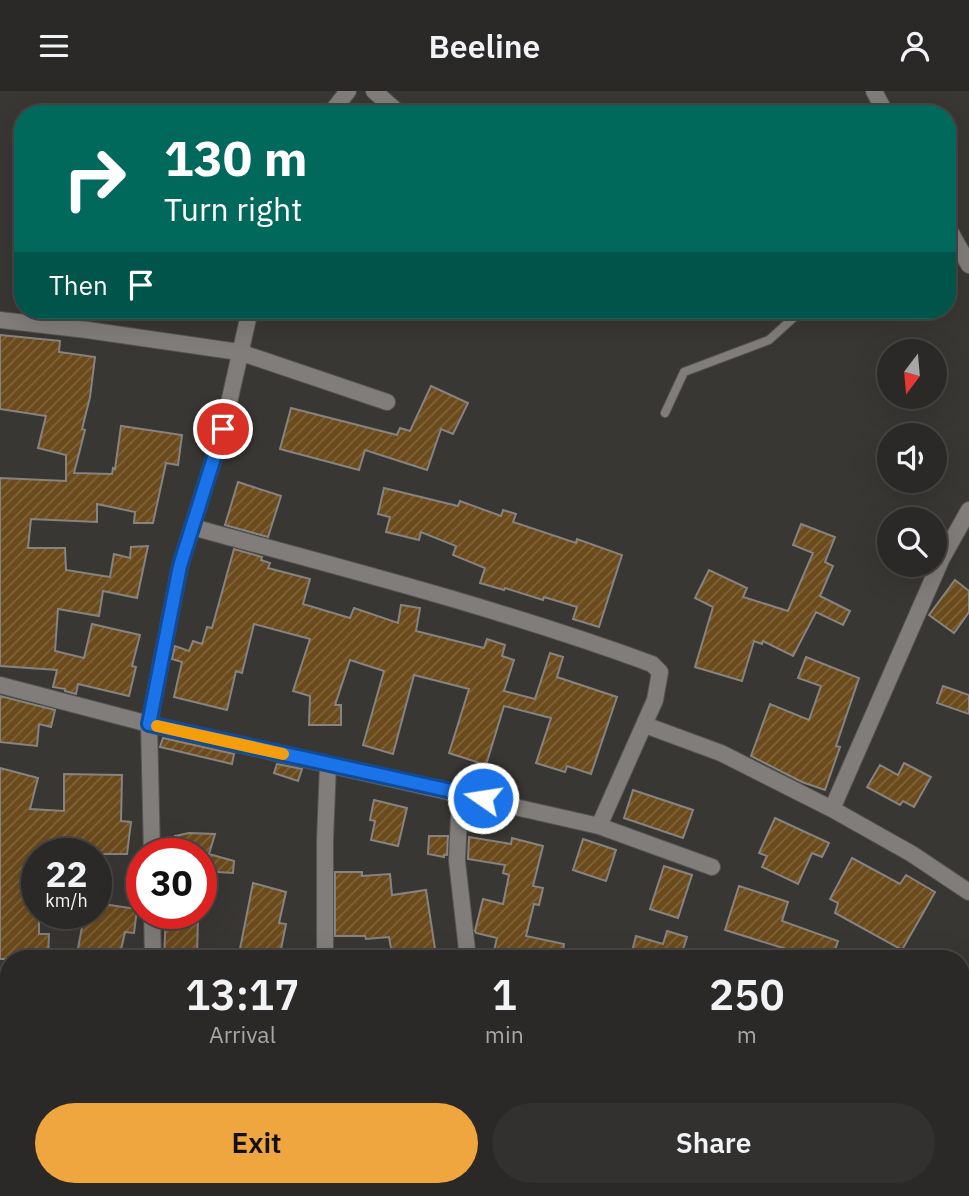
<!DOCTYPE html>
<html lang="en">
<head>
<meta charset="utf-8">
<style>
	body { margin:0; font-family:"IBM Plex Sans",sans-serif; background:#33312f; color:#f1f3f6; height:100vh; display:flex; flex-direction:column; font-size:26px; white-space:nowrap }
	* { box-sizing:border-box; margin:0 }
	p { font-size:23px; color:#a6a6a7 }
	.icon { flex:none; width:38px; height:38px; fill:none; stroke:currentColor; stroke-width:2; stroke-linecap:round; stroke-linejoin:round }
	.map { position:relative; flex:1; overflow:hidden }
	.sheet { position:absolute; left:0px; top:859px; width:970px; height:247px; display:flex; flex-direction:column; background:#2b2927; border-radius:28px 28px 0 0; box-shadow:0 7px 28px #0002,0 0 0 2px #474544 }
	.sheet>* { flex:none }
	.hud { position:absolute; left:14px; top:14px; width:942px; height:214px; border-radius:28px; box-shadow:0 7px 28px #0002,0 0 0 2px #474544; background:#00695c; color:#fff; overflow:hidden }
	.needle { width:46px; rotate:196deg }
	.buttons { position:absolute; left:877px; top:248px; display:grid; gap:14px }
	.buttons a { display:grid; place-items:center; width:70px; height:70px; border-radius:50%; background:#2b2927; box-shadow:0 7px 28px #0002,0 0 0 2px #474544; font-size:35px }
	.speed { position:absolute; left:21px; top:747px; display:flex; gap:14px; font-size:35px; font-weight:700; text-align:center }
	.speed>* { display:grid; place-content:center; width:91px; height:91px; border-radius:50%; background:#2b2927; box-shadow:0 7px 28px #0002,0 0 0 2px #474544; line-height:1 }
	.speed small { font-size:18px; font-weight:400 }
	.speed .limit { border:10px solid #d22; background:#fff; color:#111 }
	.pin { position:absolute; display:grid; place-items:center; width:60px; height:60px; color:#fff; margin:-30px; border:4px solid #fff; border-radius:50%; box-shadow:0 2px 7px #0007 }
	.me { position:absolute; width:77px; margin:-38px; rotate:283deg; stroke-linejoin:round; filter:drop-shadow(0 0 5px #0008) }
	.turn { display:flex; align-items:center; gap:24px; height:147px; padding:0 35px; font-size:32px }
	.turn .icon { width:91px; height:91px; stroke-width:2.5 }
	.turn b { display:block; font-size:49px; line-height:60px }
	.then { display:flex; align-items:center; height:66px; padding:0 35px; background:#0003; gap:14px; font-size:26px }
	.eta { display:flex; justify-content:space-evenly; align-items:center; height:119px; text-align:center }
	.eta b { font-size:42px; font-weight:600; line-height:49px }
	.button { display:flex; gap:14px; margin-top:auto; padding:14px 35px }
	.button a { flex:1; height:80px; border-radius:42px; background:#f0a63f; color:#111; font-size:28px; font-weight:600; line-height:80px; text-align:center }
	.button a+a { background:#33312f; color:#f1f3f6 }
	header { display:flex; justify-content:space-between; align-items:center; height:91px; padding:0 35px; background:#2b2927; font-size:32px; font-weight:600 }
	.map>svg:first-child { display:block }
	.building { fill:url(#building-hatch); stroke:#868380; stroke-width:2 }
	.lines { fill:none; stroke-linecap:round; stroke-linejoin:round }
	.lane-casing { stroke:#555452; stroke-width:10 }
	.street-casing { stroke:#555452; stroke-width:18 }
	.lane { stroke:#807d7a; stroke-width:8 }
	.street { stroke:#807d7a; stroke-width:16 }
	.route-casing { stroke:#114b97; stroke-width:18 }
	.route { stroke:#1a73e8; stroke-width:12 }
	.slow { stroke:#f59e0b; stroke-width:12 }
</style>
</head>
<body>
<header><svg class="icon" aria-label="menu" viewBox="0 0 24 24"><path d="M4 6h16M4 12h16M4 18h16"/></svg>Beeline<svg class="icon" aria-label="person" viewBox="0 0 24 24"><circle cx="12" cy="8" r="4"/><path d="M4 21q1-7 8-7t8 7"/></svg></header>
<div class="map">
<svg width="969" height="1105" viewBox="0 0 969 1105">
	<defs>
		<pattern id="building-hatch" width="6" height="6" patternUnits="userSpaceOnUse" patternTransform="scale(1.75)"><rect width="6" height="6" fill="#6b4a1c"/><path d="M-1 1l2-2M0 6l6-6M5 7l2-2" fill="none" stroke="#80643c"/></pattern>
	</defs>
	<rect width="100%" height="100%" fill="#393734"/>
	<path class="building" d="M 0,244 L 60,250 L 59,261 L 95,266 L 90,306 L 82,338 L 85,339 L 74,382 L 112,383 L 113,377 L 115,378 L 121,335 L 182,344 L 178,374 L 166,372 L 153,432 L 134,432 L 135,421 L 97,413 L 97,431 L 31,428 L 28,457 L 65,457 L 66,479 L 110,486 L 114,463 L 130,467 L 131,456 L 148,455 L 137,507 L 103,500 L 99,525 L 58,518 L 55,560 L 84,567 L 92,533 L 140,544 L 132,575 L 136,576 L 129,605 L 78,593 L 76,603 L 65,600 L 65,598 L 53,596 L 57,579 L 0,575 L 0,387 L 66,390 L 66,364 L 38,357 L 46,325 L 0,318 Z
		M 431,295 L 468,312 L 453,343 L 441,338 L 427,379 L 365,359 L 359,379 L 280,358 L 291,317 L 397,344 L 400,337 L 410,340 Z
		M 238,391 L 281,405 L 268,446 L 225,434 Z
		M 384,397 L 458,415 L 460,410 L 501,425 L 503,419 L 516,423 L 513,431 L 576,452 L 577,448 L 622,464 L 599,536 L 573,528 L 577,516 L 544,506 L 543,509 L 505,497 L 504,499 L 480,492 L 485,477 L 453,464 L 456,455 L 421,441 L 419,449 L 386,441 L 390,426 L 378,423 Z
		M 801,433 L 835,446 L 825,471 L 833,475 L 820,505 L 850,520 L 843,534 L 816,521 L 793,565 L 763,550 L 762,553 L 754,550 L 742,590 L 695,576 L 713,516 L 695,507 L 709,479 L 747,497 L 743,506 L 788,520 L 813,462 L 793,454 Z
		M 234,458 L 262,466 L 261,469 L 270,472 L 268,477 L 310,488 L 303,513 L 350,527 L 354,517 L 398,532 L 401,514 L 420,517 L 416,540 L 484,557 L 487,548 L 505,554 L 502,565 L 514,569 L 504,600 L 535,608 L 550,562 L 563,566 L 557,586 L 617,606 L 591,683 L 567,675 L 565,681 L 536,672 L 551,627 L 504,615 L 486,674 L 449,662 L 469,598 L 414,584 L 393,663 L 363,654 L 384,580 L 350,569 L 335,614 L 341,614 L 341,634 L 309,634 L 310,605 L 293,600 L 310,548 L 254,533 L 242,582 L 236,580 L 227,619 L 174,606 L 182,571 L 172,568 L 175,555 L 189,560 L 193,550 L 202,553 L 207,536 L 212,537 Z
		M 955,489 L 969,500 L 969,521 L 954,542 L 929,524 Z
		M 806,566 L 859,587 L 836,655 L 840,656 L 825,699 L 802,691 L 751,665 L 770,613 L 809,629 L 821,595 L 798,587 Z
		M 943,595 L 969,604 L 969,623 L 937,612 Z
		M 0,605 L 55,619 L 51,636 L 39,633 L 37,655 L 0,651 Z
		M 163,647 L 234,663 L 232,673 L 160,656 Z
		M 904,672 L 931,686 L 914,716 L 903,710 L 900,714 L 867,696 L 880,674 L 898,684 Z
		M 277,673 L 302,678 L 298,690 L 274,682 Z
		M 0,677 L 38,687 L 30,718 L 64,720 L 64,683 L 122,684 L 121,730 L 131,731 L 127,763 L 37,763 L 37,822 L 39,822 L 39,843 L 49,843 L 48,868 L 0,868 Z
		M 633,699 L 693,719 L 683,747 L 624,727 Z
		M 374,709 L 407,717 L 398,755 L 371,749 L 375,730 L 370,729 Z
		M 775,727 L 829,752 L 822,766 L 812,762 L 798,793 L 762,776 L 767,765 L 759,762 Z
		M 189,742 L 215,743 L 209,763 L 234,770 L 233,782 L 201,780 L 201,763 L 179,763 L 175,745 Z
		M 429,745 L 448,745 L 447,764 L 444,764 L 444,766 L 428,763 Z
		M 469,746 L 511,753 L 512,747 L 543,755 L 533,795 L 543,797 L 539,814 L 534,813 L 526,845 L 564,853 L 562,868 L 492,868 L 497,847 L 476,842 L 475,840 L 483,808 L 503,813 L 509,784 L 503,782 L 505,774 L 468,768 Z
		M 583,748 L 616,759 L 606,790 L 573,779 Z
		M 852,767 L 900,793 L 906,784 L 935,801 L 902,859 L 835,822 L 838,812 L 830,808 Z
		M 664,775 L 692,784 L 678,827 L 650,818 Z
		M 335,781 L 362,781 L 362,785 L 390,783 L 392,804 L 426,799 L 436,864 L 393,868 L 389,846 L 366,848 L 365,845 L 335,845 Z
		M 253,792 L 286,801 L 279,832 L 286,833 L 279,868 L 238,868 Z
		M 739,795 L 788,811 L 782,830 L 838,850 L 832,868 L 782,868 L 786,858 L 725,839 Z
		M 96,812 L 137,818 L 134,842 L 125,841 L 119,868 L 76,868 L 82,836 L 44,830 L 44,822 L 96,822 Z
		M 166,822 L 198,823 L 197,868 L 164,868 Z
		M 667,840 L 687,846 L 680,868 L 630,868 L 636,845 L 663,853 Z"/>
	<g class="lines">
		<defs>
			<path id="lane" d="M 665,322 L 684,281 L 769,249 L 802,219"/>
			<path id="street" d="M 374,0 L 400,23
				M 874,0 L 886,23
				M 330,23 L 348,0
				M 947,135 L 969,174
				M 0,229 L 87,239 L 239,261 L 387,311
				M 192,436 C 347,478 502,518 652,573 L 660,581 L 655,609 L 599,735
				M 0,594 L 149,633 L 599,735 L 712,776
				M 645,634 L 721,662 L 832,718 L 912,763 L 969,801
				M 460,702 L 457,770 L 468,868
				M 832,718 L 942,467 L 969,419
				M 152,763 L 149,633 L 180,475 L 223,338 L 250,219
				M 152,822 L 153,868
				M 325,868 L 325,749 L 328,673
				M 961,1032 L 969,1038
				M 163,1097 L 164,1105
				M 333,1097 L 333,1105
				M 777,1097 L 786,1105
				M 578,1105 L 587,1097
				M 802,1105 L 807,1097"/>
		</defs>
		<use href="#lane" class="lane-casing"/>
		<use href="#street" class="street-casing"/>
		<use href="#lane" class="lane"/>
		<use href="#street" class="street"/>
	</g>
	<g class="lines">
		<defs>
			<path id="route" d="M 223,338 L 180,475 L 149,633 L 483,707"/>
		</defs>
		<use href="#route" class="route-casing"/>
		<use href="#route" class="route"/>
		<path class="slow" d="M 157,635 L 283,663"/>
	</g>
</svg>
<div class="buttons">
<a><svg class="needle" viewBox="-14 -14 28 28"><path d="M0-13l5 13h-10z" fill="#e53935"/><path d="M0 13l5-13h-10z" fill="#a6a6a7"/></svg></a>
<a><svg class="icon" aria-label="sound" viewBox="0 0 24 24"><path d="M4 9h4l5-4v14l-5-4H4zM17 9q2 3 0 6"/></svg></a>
<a><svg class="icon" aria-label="search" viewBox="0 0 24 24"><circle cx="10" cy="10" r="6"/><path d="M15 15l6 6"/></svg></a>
</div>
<div class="speed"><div>22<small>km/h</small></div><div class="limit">30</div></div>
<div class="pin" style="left:223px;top:338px;background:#d93025"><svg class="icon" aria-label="arrive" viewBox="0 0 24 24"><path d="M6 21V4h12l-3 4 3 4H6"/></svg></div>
<svg class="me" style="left:483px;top:707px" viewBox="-20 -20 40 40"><circle r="17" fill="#1a73e8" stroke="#fff" stroke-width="3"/><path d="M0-11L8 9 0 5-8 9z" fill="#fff"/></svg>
<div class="hud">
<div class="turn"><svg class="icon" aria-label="right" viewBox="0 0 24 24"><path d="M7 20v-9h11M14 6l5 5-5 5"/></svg><div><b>130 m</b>Turn right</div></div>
<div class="then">Then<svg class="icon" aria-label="arrive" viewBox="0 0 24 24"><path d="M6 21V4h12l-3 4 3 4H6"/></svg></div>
</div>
<section class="sheet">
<div class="eta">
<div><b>13:17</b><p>Arrival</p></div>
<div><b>1</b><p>min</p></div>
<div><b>250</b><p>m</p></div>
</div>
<div class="button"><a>Exit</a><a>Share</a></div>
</section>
</div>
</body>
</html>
